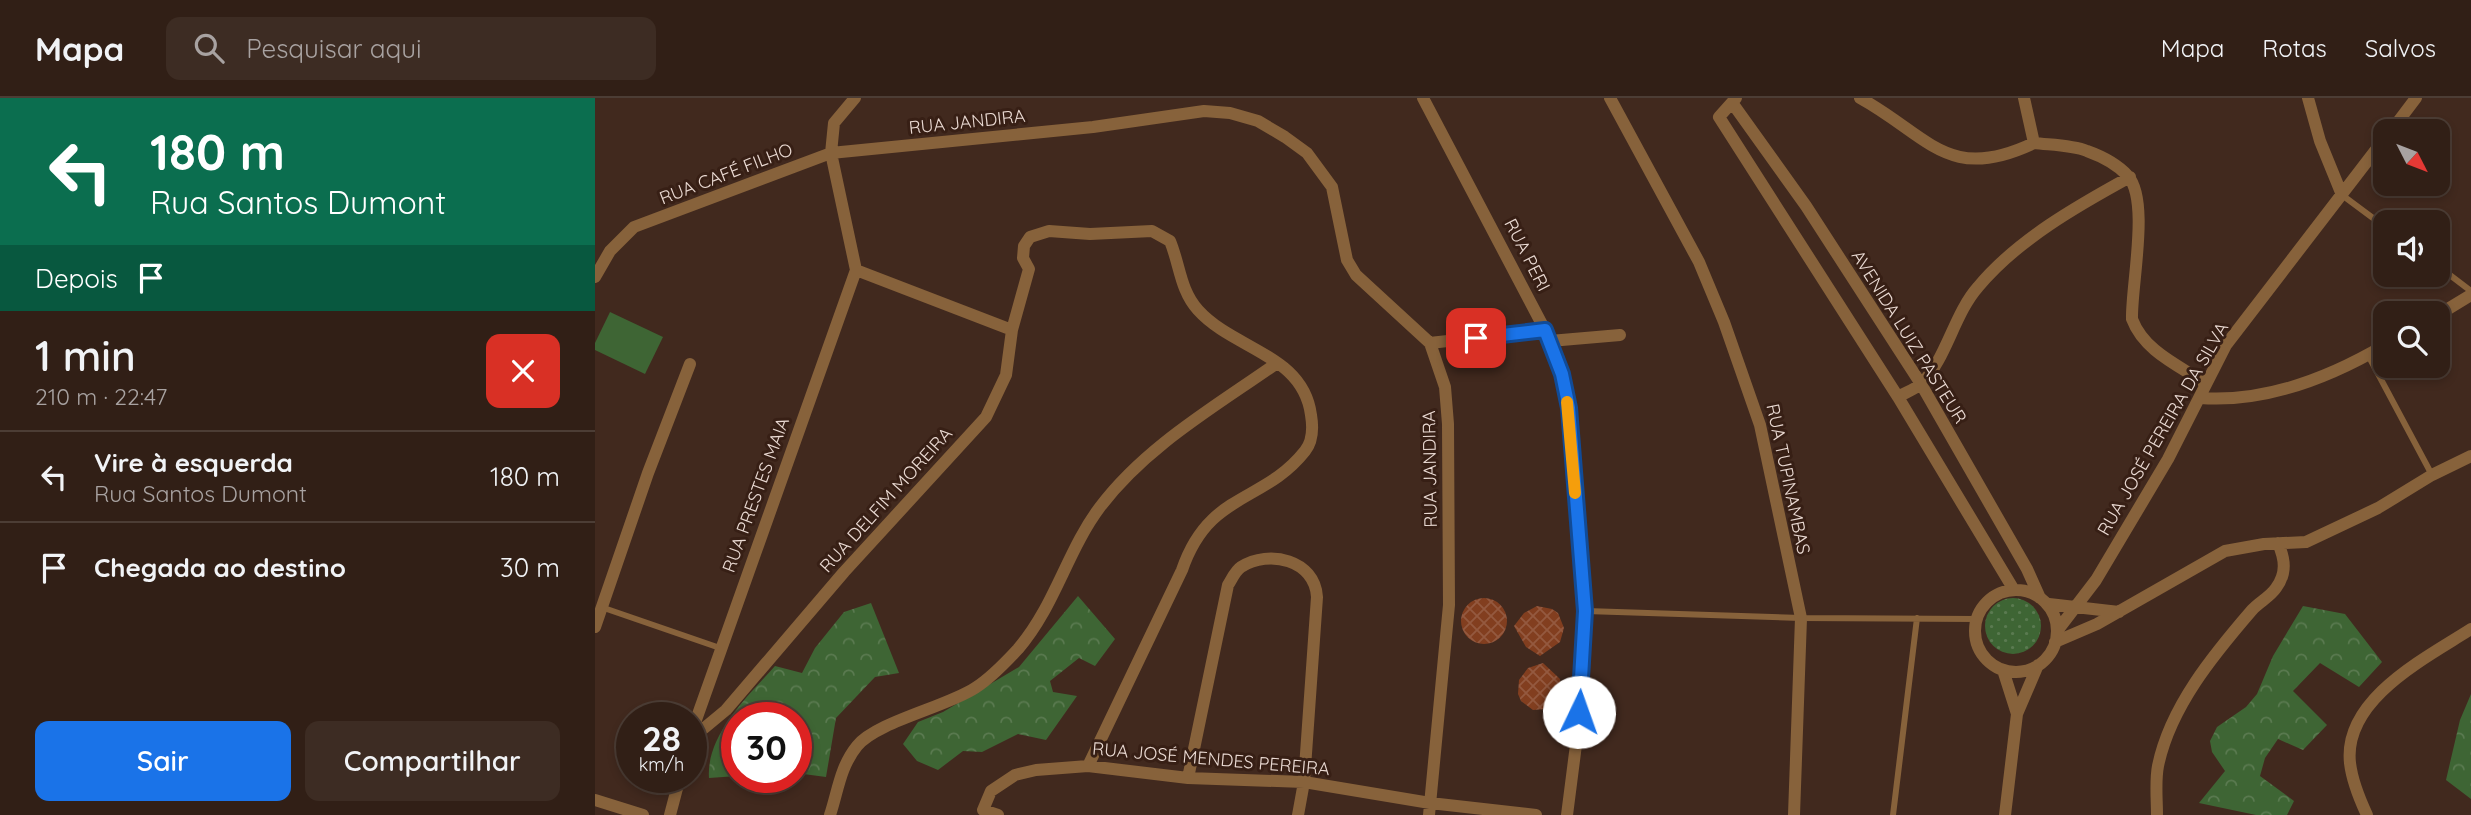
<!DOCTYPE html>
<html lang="pt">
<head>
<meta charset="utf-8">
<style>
	body { margin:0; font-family:Quicksand,sans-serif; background:#3d2c23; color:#f1f3f6; height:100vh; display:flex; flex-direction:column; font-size:26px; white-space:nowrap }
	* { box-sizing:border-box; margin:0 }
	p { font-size:23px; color:#a8a2a1 }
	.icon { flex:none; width:38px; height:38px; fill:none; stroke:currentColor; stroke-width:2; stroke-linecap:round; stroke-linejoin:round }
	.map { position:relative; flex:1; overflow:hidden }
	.drawer { display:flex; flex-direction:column; background:#311f16; width:595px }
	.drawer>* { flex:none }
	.guide { background:#0b6e4f; color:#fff; overflow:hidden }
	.needle { width:46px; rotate:132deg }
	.fabs { position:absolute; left:1778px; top:21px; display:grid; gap:14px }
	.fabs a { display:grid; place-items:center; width:77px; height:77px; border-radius:14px; background:#311f16; box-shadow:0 4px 10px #0003,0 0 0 2px #4c3d35; font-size:35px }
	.speed { position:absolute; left:21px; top:604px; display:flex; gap:14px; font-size:35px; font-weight:700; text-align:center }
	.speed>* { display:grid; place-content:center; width:91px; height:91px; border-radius:50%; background:#311f16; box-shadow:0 4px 10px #0003,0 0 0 2px #4c3d35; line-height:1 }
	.speed small { font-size:18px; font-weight:400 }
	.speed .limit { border:10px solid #d22; background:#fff; color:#111 }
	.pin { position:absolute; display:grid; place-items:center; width:60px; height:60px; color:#fff; margin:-30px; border-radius:14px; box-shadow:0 4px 10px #0006 }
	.me { position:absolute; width:77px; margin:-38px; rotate:3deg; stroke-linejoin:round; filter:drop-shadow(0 0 5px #0008) }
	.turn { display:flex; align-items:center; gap:24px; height:147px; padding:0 35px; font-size:32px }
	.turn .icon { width:91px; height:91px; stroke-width:2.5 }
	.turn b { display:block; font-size:49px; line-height:60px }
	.then { display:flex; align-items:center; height:66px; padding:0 35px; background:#0003; gap:14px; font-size:26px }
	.round { display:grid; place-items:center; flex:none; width:74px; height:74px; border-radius:14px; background:#3d2c23 }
	.headline { display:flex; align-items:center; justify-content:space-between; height:119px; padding:0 35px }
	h1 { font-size:42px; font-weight:600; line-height:52px }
	.action { display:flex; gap:14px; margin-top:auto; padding:14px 35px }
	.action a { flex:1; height:80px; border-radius:14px; background:#1a73e8; color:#fff; font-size:28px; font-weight:600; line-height:80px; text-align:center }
	.action a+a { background:#3d2c23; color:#f1f3f6 }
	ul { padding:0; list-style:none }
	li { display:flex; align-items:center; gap:21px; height:91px; padding:0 35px; border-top:2px solid #4c3d35 }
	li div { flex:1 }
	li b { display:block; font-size:26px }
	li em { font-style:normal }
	header { display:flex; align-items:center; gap:42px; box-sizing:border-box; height:98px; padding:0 35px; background:#311f16; border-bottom:2px solid #4c3d35 }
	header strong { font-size:33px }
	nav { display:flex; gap:38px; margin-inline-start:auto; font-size:24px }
	.search { width:490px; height:63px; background:#3d2c23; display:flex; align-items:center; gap:18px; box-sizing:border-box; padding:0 24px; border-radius:14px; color:#a8a2a1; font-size:26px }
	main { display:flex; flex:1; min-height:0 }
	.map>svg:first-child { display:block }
	.grass { fill:url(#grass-dots) }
	.forest { fill:url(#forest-crowns) }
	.garden { fill:#3e6534 }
	.building { fill:url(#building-cross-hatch) }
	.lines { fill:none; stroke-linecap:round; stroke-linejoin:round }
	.service { stroke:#87623b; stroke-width:6 }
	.minor { stroke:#87623b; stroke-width:12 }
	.route-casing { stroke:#114b97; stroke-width:18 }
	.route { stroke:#1a73e8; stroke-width:12 }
	.slow { stroke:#f59e0b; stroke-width:12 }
	.labels { text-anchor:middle; stroke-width:6; stroke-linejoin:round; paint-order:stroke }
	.street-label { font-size:18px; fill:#ebdbd4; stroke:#371f15 }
</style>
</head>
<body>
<header>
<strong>Mapa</strong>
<div class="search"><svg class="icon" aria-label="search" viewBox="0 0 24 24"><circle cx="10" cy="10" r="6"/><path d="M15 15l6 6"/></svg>Pesquisar aqui</div>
<nav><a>Mapa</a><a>Rotas</a><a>Salvos</a></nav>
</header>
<main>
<section class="drawer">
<div class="guide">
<div class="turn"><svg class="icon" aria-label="left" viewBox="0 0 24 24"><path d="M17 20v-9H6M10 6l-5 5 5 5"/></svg><div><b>180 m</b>Rua Santos Dumont</div></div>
<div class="then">Depois<svg class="icon" aria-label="arrive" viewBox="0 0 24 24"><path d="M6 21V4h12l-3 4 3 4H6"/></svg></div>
</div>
<div class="headline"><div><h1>1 min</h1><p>210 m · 22:47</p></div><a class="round" style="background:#d93025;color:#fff"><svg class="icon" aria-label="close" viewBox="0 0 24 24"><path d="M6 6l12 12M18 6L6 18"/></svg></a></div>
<ul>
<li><svg class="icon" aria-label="left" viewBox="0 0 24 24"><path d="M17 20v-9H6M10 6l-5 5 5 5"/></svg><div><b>Vire à esquerda</b><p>Rua Santos Dumont</p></div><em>180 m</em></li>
<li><svg class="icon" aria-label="arrive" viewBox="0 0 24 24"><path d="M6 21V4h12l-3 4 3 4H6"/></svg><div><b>Chegada ao destino</b></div><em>30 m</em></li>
</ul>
<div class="action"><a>Sair</a><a>Compartilhar</a></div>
</section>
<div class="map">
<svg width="1876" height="717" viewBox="0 0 1876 717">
	<defs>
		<pattern id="grass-dots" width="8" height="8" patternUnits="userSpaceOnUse" patternTransform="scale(1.75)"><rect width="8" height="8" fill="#3e6534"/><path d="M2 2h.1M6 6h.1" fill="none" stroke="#5a7a50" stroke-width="1.8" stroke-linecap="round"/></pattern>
		<pattern id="forest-crowns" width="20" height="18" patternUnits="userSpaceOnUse" patternTransform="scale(1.75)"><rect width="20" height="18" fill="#3e6534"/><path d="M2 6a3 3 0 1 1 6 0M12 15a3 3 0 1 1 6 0" fill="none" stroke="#5a7a50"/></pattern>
		<pattern id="building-cross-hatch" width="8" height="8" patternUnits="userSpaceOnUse" patternTransform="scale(1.75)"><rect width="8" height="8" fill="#823e1f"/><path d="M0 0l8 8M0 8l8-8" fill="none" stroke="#94593f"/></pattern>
	</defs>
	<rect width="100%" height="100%" fill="#41291e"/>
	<path class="grass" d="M1390 528a28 28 0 1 1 56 0a28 28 0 1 1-56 0Z"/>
	<path class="forest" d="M 483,498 L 520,541 L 500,568 L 484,560 L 455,583 L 458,594 L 482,598 L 451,642 L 423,636 L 387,654 L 368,653 L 343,672 L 322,663 L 308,646 L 323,624 L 348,614 L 424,569 Z
		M 276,505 L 304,575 L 280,579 L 241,620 L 231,679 L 201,675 L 201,620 L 142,620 L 142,678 L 114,680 C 111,637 153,598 180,568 L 207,575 L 220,550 L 249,514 Z
		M 1708,508 L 1750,516 L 1787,564 L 1764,589 L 1725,565 L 1698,593 L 1732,627 L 1708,652 L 1683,641 L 1670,660 L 1665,678 L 1699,703 L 1692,717 L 1661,717 L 1604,705 L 1630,673 L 1617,654 L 1615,643 L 1622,629 L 1651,609 L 1662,596 L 1678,558 Z
		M 1876,596 L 1876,701 L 1851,682 L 1865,622 Z"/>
	<path class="garden" d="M 15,214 L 68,239 L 50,276 L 0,252 L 0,245 Z"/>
	<path class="building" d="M866 523a23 23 0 1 1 46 0a23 23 0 1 1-46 0Z
		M 942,508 L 957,511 L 963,515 L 969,530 L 965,544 L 945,558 L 931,549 L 919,528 L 929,515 Z
		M 948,565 L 965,581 L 966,595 L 964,602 L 952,611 L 938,612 L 926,603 L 923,596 L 924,582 L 933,570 Z"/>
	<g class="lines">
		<path class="service" d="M 1747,97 L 1790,129
			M 1843,168 L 1876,193
			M 1773,257 L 1837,377
			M 6,509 L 125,550
			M 991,513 L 1206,520 L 1381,521
			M 1298,717 L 1322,520"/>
		<path class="minor" d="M 260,0 L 239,25 L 236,55 L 261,172 L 417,232
			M 828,0 L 950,232 L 967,277 L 974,310 L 990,513 L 982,639 L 972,717
			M 1015,0 L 1104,164 L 1129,224 L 1165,327 L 1206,520 L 1199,717
			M 1141,0 L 1124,19 L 1303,299 L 1419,492
			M 1265,0 C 1334,38 1353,86 1439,45
			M 1429,0 L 1439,45
			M 1713,0 L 1725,43 L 1747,97
			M 1138,6 L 1211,108 L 1326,286 L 1432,471 L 1445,500
			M 1796,33 L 1821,0
			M 1439,45 C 1456,47 1477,47 1492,53 C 1506,58 1523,67 1533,78 C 1555,103 1536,188 1537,221 C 1549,253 1583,267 1610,285
			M 0,179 L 15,153 L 39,129 L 236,55 L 498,29 L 609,13 L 635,15 L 663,23 L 690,39 L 712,55 L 737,89 L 752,162 L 761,177 L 835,245 L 850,289 L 853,326 L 854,507 L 834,717
			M 1843,217 L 1876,197
			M 955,243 L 1025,237
			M 835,245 L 950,232
			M 1303,299 C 1310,295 1320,291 1326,286 C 1351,262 1359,216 1383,189 C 1422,142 1482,108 1535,79
			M 1605,300 C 1671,305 1734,280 1790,247
			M1380 533a41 41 0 1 1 82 0a41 41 0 1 1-82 0Z
			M 1454,506 L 1524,514
			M 0,529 L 53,375 L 95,266
			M 1462,533 L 1501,482 L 1573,361 L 1631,247 L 1790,40
			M 1460,544 L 1502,526 L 1630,453 L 1669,446 L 1711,444 L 1783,410 L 1837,377 L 1876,358
			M 1408,572 L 1422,616
			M 96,636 L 261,172
			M 96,641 L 131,612 L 249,474 L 391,319 L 411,277 L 417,232 L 434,171 L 428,160 L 429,148 L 435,139 L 454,133 L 495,136 L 557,133 L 575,143 C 585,167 585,192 603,212 C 639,252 708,256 716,317 C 718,329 718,343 710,353 C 668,406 614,393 587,472 L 493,668
			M 593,680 L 633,487 C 637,481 640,473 646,469 C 674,451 720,462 722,499 L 709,684 L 703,717
			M 0,702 L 48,717
			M 75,717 L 85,679
			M 235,717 C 243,693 245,669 262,648 C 281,624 351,609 380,590 C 396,580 411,564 423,551 C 460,508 472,453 505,409 C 551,348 621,308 682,265
			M 403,717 L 388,712 L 396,693 L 420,677 L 441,672 L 493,668 L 593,680 L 709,684 L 835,705 L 941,717
			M 1410,717 L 1422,616 L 1443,567
			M 1562,717 C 1562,701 1560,683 1563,668 C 1575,609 1619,556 1657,512 C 1664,504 1675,499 1681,490 C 1692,475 1690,461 1683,445
			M 1772,717 C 1765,702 1757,682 1755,665 C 1748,601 1831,560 1876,531"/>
	</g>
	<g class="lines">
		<defs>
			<path id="route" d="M 881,240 L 950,232 L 967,276 L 974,310 L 990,513 L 984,614"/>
		</defs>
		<use href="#route" class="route-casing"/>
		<use href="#route" class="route"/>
		<path class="slow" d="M 972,304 L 980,395"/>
	</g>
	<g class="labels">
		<g class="street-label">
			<text transform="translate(372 24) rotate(-6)" y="6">RUA JANDIRA</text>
			<text transform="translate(131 76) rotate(-21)" y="6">RUA CAFÉ FILHO</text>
			<text transform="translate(932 157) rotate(63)" y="6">RUA PERI</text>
			<text transform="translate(1314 239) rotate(58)" y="6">AVENIDA LUIZ PASTEUR</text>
			<text transform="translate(1568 331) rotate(-60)" y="6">RUA JOSÉ PEREIRA DA SILVA</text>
			<text transform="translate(835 371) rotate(-91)" y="6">RUA JANDIRA</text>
			<text transform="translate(1193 381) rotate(78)" y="6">RUA TUPINAMBAS</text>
			<text transform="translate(161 397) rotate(-70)" y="6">RUA PRESTES MAIA</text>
			<text transform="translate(291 402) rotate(-48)" y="6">RUA DELFIM MOREIRA</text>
			<text transform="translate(616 661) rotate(5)" y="6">RUA JOSÉ MENDES PEREIRA</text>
		</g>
	</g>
</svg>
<div class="fabs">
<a><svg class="needle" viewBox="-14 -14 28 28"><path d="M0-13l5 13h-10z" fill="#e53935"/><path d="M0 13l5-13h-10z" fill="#a8a2a1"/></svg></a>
<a><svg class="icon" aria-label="sound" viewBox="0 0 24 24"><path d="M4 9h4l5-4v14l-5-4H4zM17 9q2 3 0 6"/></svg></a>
<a><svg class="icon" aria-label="search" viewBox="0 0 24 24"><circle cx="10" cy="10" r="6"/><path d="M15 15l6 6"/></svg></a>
</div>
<div class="speed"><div>28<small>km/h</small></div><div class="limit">30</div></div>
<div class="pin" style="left:881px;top:240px;background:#d93025"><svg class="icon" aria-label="arrive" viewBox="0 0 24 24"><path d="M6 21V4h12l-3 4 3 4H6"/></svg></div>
<svg class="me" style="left:984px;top:614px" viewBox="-20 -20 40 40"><circle r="19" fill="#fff"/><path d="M0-13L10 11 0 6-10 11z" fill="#1a73e8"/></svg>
</div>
</main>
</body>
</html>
